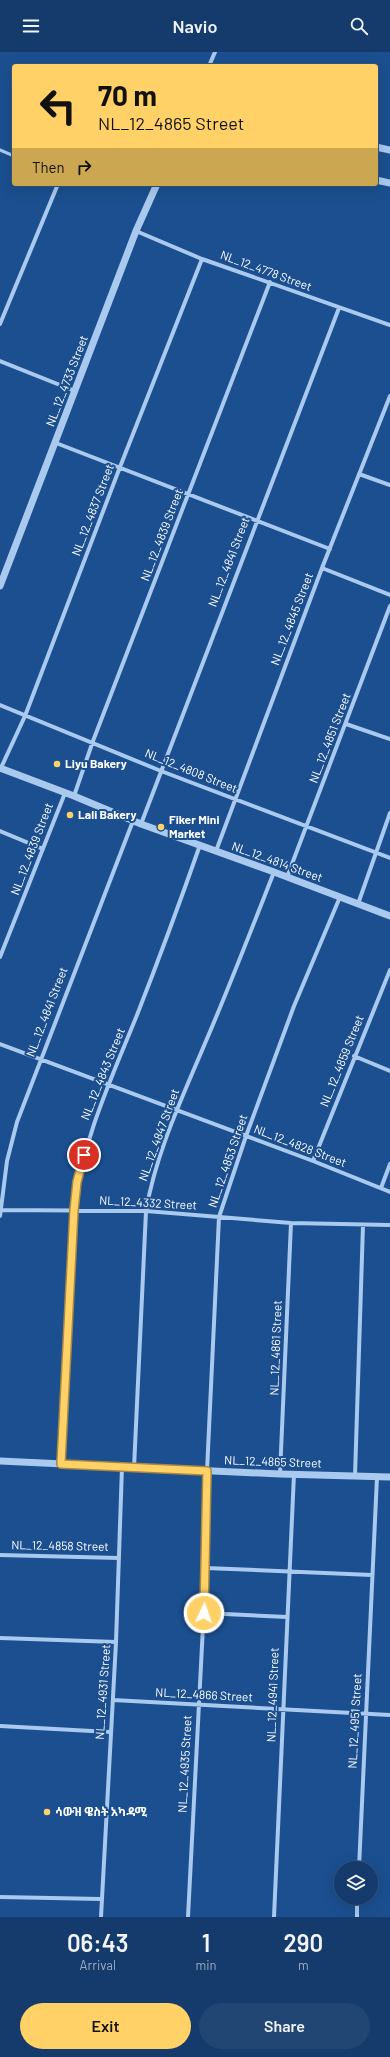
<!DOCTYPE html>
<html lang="en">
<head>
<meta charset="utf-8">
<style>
	body { margin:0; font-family:Barlow,"Noto Sans Ethiopic",sans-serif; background:#214673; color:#f1f3f6; height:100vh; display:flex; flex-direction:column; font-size:15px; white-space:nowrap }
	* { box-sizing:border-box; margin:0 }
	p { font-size:13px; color:#9dadc1 }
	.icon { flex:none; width:22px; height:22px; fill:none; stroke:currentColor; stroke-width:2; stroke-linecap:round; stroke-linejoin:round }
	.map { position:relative; height:1865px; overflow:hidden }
	.details { display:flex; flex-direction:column; background:#143b6b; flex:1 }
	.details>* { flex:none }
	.top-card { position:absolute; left:12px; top:12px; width:366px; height:122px; border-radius:4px; box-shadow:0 4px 16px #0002,0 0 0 1px #33557e; background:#ffd166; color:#111; overflow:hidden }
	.fabs { position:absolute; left:334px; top:1809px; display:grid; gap:8px }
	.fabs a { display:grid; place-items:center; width:44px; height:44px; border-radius:50%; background:#143b6b; box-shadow:0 4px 16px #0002,0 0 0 1px #33557e; font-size:20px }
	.pin { position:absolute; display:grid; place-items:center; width:34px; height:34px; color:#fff; margin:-17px; border:2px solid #fff; border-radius:50%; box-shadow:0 1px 4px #0007 }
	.me { position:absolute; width:44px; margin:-22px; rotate:3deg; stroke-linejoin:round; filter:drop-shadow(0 0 3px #0008) }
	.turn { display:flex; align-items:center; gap:14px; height:84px; padding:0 20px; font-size:18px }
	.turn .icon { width:52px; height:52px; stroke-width:2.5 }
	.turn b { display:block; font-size:28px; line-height:34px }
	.then { display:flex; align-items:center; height:38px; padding:0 20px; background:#0003; gap:8px; font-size:15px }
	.eta { display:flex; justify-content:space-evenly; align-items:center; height:68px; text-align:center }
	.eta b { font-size:24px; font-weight:600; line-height:28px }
	.cta { display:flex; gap:8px; margin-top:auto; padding:8px 20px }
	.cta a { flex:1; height:46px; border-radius:24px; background:#ffd166; color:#111; font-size:16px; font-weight:600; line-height:46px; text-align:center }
	.cta a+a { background:#214673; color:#f1f3f6 }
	header { display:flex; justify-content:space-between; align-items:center; height:52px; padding:0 20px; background:#143b6b; font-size:18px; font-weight:600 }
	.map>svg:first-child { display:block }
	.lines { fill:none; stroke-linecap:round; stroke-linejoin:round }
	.service { stroke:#a9c9ee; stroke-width:3 }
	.minor { stroke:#a9c9ee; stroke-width:4 }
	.tertiary { stroke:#a9c9ee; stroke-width:7 }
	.route-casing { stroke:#a68842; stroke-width:10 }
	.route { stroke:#ffd166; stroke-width:7 }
	.poi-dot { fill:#ffd166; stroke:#1b4f8f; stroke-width:1.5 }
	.labels { text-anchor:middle; stroke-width:4; stroke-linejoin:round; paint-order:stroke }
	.street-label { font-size:12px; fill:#fff; stroke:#1b4f8f }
	.poi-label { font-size:12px; font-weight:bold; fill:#fff; stroke:#1b4f8f; text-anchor:start }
</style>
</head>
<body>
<header><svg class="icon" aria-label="menu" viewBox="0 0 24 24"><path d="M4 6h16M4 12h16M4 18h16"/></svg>Navio<svg class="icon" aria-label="search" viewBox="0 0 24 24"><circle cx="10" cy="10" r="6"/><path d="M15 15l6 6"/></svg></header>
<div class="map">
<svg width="390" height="1865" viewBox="0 0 390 1865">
	<rect width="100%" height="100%" fill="#1b4f8f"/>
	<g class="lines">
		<path class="service" d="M 0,98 L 14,104"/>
		<path class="minor" d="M 209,14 L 215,0
			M 136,179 L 202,207 L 390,273
			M 0,272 L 58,132
			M 0,309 L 75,339
			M 56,391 L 330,497
			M 359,422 L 390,433
			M 322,516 L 390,543
			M 0,653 L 161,719 L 390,806
			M 346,672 L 390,687
			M 0,718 L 25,664 L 120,415 L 202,207
			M 74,744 L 93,689 L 270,230
			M 141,772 L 339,256
			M 0,779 L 43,797
			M 216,799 L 322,516 L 390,344
			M 287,825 L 390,554
			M 358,852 L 390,761
			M 0,905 L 65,741
			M 0,992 L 313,1109 L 390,1140
			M 354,1004 L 390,1019
			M 313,1109 L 390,918
			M 381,1136 L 390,1112
			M 0,1158 L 146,1159 L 291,1171 L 390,1173
			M 0,1164 L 7,1109 L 17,1070 L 133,769
			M 61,1411 L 74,1158 C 82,1089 111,1027 137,963 C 159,907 180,850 200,793
			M 134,1416 L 146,1159 C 156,1100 183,1044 206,989 C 230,933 252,876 274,820
			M 280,1422 L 291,1171
			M 355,1424 L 363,1173
			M 0,1503 L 119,1506
			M 206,1516 L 372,1523
			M 204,1561 L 287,1565
			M 0,1586 L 116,1590
			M 113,1648 L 390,1663
			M 0,1674 L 110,1680
			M 359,1816 L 377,1425
			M 0,1845 L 101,1847
			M 101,1865 L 116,1590 L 122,1415
			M 188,1865 L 206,1516 L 207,1419 L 219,1165 L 246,1084 L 294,954 L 340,845
			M 274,1865 L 294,1422
			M 357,1865 L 357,1846"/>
		<path class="tertiary" d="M 376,95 L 390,98
			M 376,128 L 390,131
			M 0,534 L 136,179 L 157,132
			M 0,716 L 74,744 L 141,772 L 274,820 L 390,864
			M 0,1409 L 280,1422 L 390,1425"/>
	</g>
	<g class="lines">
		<defs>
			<path id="route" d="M 84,1103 L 77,1130 L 74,1158 L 61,1412 L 207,1419 L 204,1561"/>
		</defs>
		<use href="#route" class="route-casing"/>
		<use href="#route" class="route"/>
	</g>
	<g class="poi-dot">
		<circle cx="57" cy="712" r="4"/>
		<circle cx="70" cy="763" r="4"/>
		<circle cx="161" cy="775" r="4"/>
		<circle cx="47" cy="1760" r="4"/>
	</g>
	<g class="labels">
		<g class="street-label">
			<text transform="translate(266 219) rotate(20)" y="4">NL_12_4778 Street</text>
			<text transform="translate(67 329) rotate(-69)" y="4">NL_12_4733 Street</text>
			<text transform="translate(93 458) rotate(-69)" y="4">NL_12_4837 Street</text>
			<text transform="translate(162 483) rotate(-69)" y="4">NL_12_4839 Street</text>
			<text transform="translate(229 510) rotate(-69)" y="4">NL_12_4841 Street</text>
			<text transform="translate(292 567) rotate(-69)" y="4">NL_12_4845 Street</text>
			<text transform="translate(330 686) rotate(-69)" y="4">NL_12_4851 Street</text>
			<text transform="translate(191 719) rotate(22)" y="4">NL_12_4808 Street</text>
			<text transform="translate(32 797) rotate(-69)" y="4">NL_12_4839 Street</text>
			<text transform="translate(277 810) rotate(20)" y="4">NL_12_4814 Street</text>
			<text transform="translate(47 960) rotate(-69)" y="4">NL_12_4841 Street</text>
			<text transform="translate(342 1009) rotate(-68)" y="4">NL_12_4859 Street</text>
			<text transform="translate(103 1022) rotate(-68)" y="4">NL_12_4843 Street</text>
			<text transform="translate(159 1083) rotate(-70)" y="4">NL_12_4847 Street</text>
			<text transform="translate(300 1094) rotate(21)" y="4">NL_12_4828 Street</text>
			<text transform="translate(228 1109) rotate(-71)" y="4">NL_12_4853 Street</text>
			<text transform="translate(148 1151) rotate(3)" y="4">NL_12_4332 Street</text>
			<text transform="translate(276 1296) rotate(-88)" y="4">NL_12_4861 Street</text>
			<text transform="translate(273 1410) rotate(2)" y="4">NL_12_4865 Street</text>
			<text transform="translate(60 1494) rotate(1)" y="4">NL_12_4858 Street</text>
			<text transform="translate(103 1640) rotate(-86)" y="4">NL_12_4931 Street</text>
			<text transform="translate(204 1643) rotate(3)" y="4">NL_12_4866 Street</text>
			<text transform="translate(273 1643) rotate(-88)" y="4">NL_12_4941 Street</text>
			<text transform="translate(355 1669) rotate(-87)" y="4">NL_12_4951 Street</text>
			<text transform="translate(185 1712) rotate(-87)" y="4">NL_12_4935 Street</text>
		</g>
		<g class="poi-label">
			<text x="65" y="716">Liyu Bakery</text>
			<text x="78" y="767">Lali Bakery</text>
			<text x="169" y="772">Fiker Mini<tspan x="169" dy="14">Market</tspan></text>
			<text x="55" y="1764">ሳውዝ ዌስት አካዳሚ</text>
		</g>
	</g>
</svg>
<div class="fabs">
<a><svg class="icon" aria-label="layers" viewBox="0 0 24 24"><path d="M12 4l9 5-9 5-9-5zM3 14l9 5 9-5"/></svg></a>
</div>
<div class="pin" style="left:84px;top:1103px;background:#d93025"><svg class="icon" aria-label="arrive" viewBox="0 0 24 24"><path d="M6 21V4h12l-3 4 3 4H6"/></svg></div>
<svg class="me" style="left:204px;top:1561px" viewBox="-20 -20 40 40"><circle r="17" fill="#ffd166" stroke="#fff" stroke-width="3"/><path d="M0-11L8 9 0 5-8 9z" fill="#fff"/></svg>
<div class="top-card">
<div class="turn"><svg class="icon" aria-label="left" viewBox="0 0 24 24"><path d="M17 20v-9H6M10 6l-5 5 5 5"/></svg><div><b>70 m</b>NL_12_4865 Street</div></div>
<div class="then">Then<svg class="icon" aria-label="right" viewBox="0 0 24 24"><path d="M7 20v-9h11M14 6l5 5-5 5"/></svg></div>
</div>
</div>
<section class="details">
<div class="eta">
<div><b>06:43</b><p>Arrival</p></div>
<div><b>1</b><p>min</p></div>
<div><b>290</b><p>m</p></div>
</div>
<div class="cta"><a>Exit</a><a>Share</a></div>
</section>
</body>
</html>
